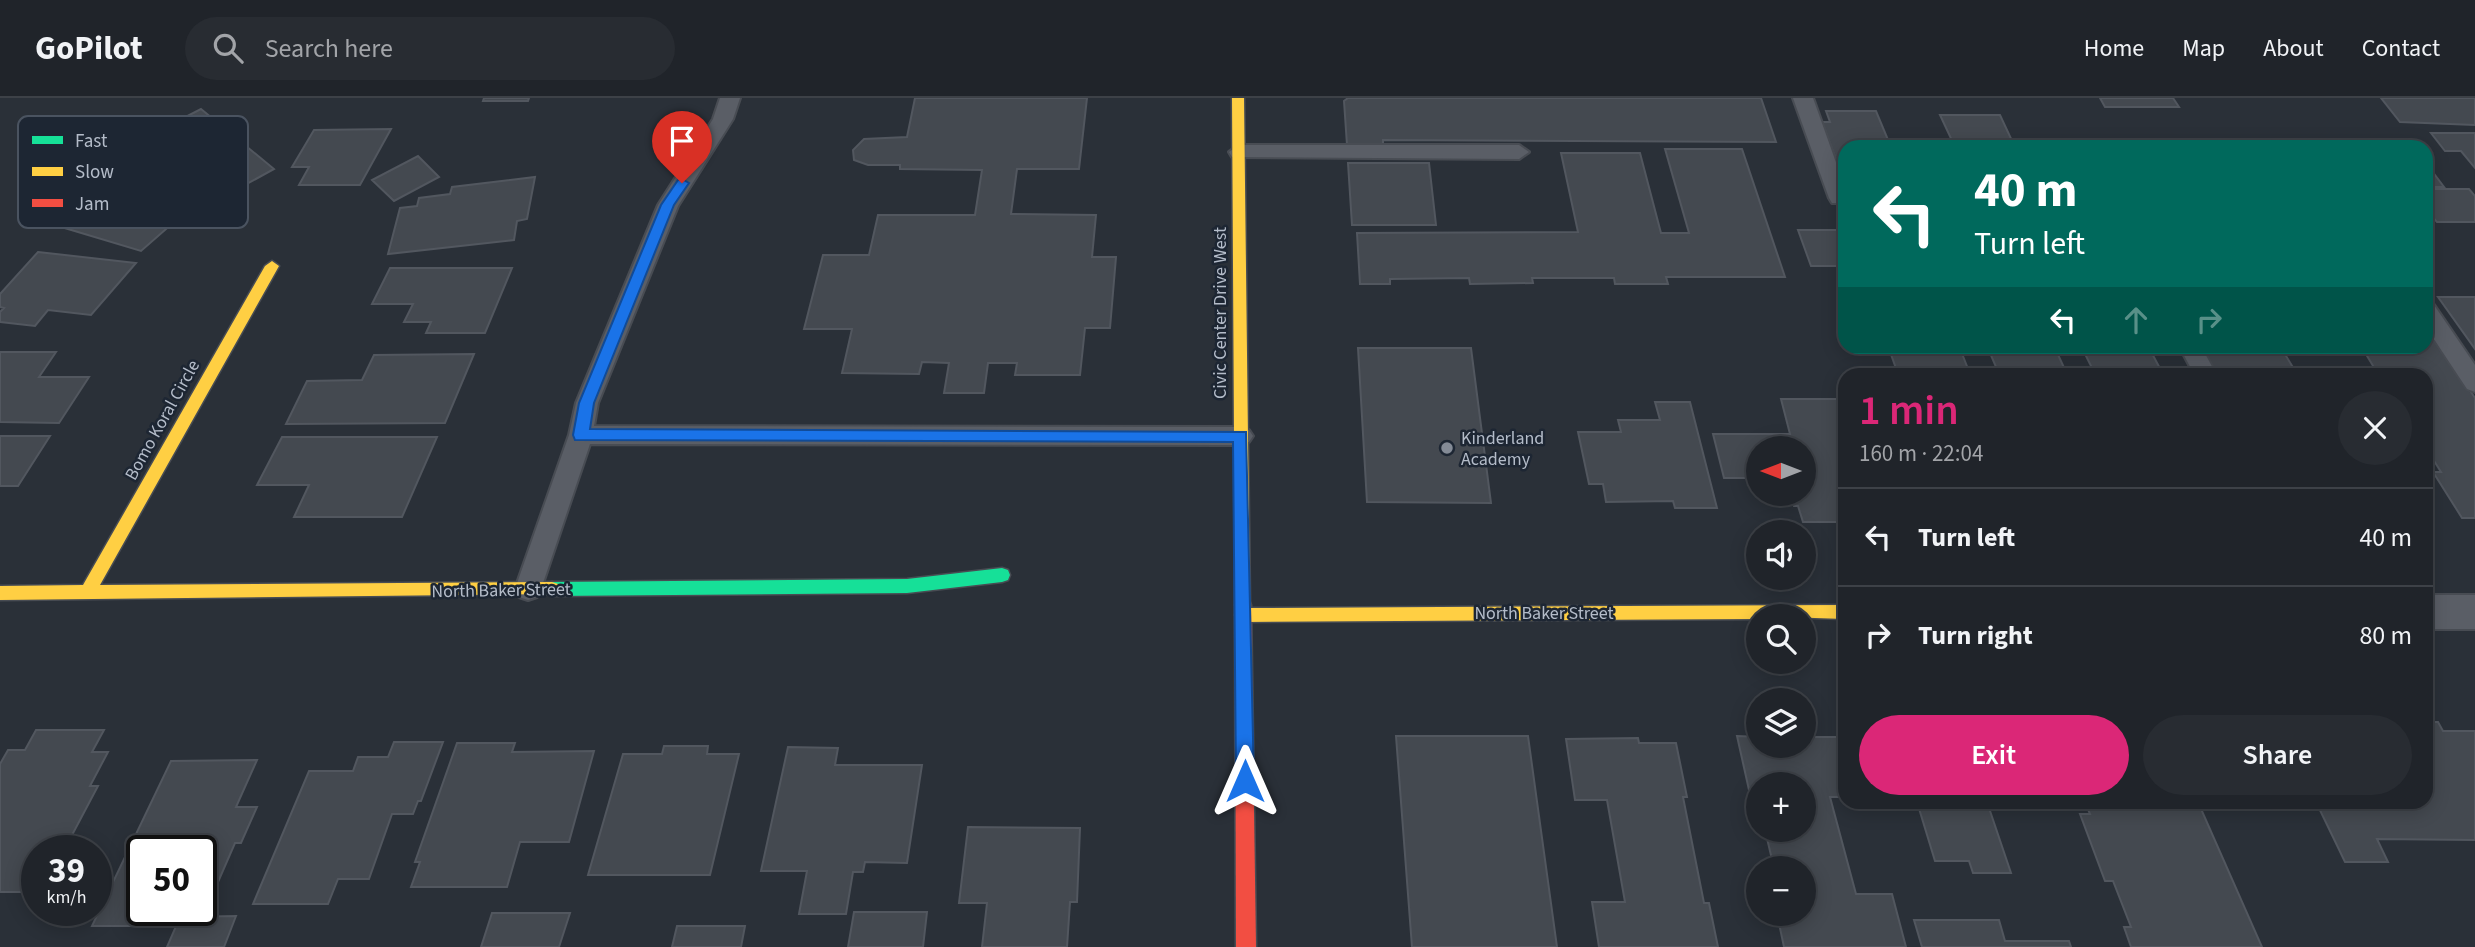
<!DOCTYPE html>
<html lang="en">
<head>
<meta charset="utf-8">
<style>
	body { margin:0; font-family:"Source Sans 3",sans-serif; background:#282c32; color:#f1f3f6; height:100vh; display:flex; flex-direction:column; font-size:26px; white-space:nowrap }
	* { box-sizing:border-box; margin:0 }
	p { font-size:23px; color:#a2a4a8 }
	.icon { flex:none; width:38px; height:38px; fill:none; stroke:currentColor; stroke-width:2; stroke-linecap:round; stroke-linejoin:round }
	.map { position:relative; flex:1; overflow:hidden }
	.side { position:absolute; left:1838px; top:270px; width:595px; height:441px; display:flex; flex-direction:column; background:#20242a; border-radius:21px; box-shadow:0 4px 18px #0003,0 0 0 2px #3d4147 }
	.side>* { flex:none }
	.hud { position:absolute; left:1838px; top:42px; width:595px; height:214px; border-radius:21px; box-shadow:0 4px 18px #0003,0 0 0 2px #3d4147; background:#00695c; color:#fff; overflow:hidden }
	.needle { width:46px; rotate:270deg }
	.controls { position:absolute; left:1746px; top:338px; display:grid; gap:14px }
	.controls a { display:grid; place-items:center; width:70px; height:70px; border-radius:50%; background:#20242a; box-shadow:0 4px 18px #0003,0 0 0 2px #3d4147; font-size:35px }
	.speed { position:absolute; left:21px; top:737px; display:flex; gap:14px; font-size:35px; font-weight:700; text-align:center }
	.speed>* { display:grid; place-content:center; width:91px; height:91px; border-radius:50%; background:#20242a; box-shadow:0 4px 18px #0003,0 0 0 2px #3d4147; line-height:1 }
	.speed small { font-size:18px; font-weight:400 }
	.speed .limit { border:4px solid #111; border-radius:10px; background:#fff; color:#111 }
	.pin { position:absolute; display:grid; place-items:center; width:60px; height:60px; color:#fff; margin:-72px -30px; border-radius:50% 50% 50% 0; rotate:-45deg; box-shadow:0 0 7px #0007 }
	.pin .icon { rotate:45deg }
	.me { position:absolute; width:77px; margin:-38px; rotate:0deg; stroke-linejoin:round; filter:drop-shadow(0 0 5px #0008) }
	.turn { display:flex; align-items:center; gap:24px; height:147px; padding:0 21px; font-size:32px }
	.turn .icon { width:91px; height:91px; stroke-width:2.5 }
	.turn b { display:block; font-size:49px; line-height:60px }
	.lanes { display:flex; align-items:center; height:66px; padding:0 21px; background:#0003; justify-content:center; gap:35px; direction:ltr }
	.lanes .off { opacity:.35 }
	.round { display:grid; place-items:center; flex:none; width:74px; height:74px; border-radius:37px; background:#282c32 }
	.headline { display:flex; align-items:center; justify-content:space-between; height:119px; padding:0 21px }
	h1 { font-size:42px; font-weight:600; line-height:52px; color:#db2777 }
	.primary-button { display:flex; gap:14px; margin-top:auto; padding:14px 21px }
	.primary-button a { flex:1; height:80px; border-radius:42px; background:#db2777; color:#fff; font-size:28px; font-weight:600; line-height:80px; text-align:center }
	.primary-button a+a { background:#282c32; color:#f1f3f6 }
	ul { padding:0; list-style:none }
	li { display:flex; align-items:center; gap:21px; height:98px; padding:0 21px; border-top:2px solid #3d4147 }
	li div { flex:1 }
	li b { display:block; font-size:26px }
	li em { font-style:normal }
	header { display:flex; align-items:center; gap:42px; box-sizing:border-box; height:98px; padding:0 35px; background:#20242a; border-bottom:2px solid #3d4147 }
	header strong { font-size:33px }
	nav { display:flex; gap:38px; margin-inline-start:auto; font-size:24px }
	.search { width:490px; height:63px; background:#282c32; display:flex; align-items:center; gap:18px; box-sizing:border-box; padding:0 24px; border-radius:38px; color:#a2a4a8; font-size:26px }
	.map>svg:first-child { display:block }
	.building { fill:#444950; stroke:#52575f; stroke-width:2 }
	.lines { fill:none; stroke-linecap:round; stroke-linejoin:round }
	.lane-casing { stroke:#484c53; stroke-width:4 }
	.street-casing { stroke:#484c53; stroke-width:4 }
	.fast-casing { stroke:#484c53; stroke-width:3 }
	.slow-casing { stroke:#484c53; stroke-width:3 }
	.jam-casing { stroke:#484c53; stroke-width:3 }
	.lane { fill:#5a5e66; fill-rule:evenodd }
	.street { fill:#5a5e66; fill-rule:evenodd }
	.fast { fill:#16e098; fill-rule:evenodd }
	.slow { fill:#ffcf43; fill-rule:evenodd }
	.jam { fill:#f24e42; fill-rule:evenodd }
	.route { fill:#1a73e8; stroke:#114b97; stroke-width:2 }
	.poi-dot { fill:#848b96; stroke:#1d2633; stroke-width:2.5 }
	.labels { text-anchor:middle; stroke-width:5; stroke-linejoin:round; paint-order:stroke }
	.street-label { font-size:18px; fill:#b4bcc9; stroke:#1d2633 }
	.poi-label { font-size:18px; fill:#b4bcc9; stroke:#1d2633; text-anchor:start }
	.key { fill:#1d2633; stroke:#4a5360; stroke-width:2 }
	.key-label { font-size:19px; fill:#b4bcc9 }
</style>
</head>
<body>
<header>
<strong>GoPilot</strong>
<div class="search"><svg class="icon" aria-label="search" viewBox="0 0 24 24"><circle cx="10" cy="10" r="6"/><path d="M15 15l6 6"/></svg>Search here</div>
<nav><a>Home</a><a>Map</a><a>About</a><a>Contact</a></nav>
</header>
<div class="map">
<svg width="2475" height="849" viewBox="0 0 2475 849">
	<rect width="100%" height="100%" fill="#2a3038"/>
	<path class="building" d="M 484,0 L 529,0 L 528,3 L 483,3 Z
		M 915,0 L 1087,0 L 1079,71 L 1017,71 L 1011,116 L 1096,117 L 1092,159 L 1116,159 L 1110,230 L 1085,230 L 1080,277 L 1015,277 L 1017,265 L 988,265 L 984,295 L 944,295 L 949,265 L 922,264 L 919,276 L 842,275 L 852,231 L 804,231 L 823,157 L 869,157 L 878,117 L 975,117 L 982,72 L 900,71 L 900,67 L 868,67 L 854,62 L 853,52 L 864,41 L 907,39 Z
		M 1348,0 L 1761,0 L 1776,44 L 1383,42 L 1383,46 L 1347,47 L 1344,3 Z
		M 2100,0 L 2173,0 L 2179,9 L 2105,9 Z
		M 2381,0 L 2475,0 L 2475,27 L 2400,24 Z
		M 201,11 L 274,71 L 203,110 L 131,47 Z
		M 1826,13 L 1876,13 L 1891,49 L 1844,49 L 1843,80 L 1822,24 L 1830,24 Z
		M 1940,17 L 2000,17 L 2014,47 L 1954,47 Z
		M 391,31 L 360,87 L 299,87 L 309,69 L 292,69 L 314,32 Z
		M 2431,35 L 2475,35 L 2475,70 L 2461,53 L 2445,53 Z
		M 1665,51 L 1742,51 L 1785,179 L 1666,179 L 1668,186 L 1615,186 L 1614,180 L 1532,180 L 1533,185 L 1470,186 L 1469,180 L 1390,181 L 1390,186 L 1360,186 L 1357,135 L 1578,134 L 1561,55 L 1640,55 L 1661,135 L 1689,135 Z
		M 418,58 L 439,79 L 394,103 L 372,82 Z
		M 1348,65 L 1429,65 L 1436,127 L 1352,127 Z
		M 2426,65 L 2444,89 L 2426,89 Z
		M 114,70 L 153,81 L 143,89 L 165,96 L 150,109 L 181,118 L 141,153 L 48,125 Z
		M 535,79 L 527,121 L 517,123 L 514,142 L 388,156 L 400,110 L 417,108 L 419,100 L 450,96 L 452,89 Z
		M 2426,91 L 2469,91 L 2475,98 L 2475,124 L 2437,124 L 2426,112 Z
		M 1798,132 L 1844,132 L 1844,168 L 1811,168 Z
		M 38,154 L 136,165 L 91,217 L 48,212 L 35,228 L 0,224 L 0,214 L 4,210 L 0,209 L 0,196 Z
		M 390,170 L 512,170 L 485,235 L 426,235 L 431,224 L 404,224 L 413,206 L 372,206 Z
		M 2438,199 L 2475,199 L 2475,251 Z
		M 2426,228 L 2475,300 L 2475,420 L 2462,420 L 2433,374 L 2441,374 L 2426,350 L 2426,276 L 2378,276 L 2361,248 L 2426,248 Z
		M 1888,248 L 1959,248 L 1970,276 L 1898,276 Z
		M 1987,248 L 2054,248 L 2067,276 L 1999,276 Z
		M 2081,248 L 2148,248 L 2163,276 L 2095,276 Z
		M 2201,248 L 2280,248 L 2297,276 L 2216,276 Z
		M 1358,250 L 1471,250 L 1491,405 L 1367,404 Z
		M 0,254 L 56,254 L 39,279 L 89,279 L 59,325 L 0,324 Z
		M 474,256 L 445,325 L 286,326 L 307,283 L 362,282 L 374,257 Z
		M 1781,301 L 1840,301 L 1844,316 L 1844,424 L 1803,424 L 1798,408 L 1794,408 L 1790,396 L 1804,396 L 1804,350 L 1759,350 L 1759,380 L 1724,380 L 1713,336 L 1790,336 Z
		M 1655,304 L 1690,304 L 1717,410 L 1675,410 L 1673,403 L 1606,404 L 1603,386 L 1589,386 L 1578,334 L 1621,334 L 1618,322 L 1660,322 Z
		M 0,338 L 50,338 L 18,388 L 0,388 Z
		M 282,339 L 437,339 L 402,419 L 294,419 L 309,387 L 257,387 Z
		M 2426,624 L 2438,624 L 2443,633 L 2475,633 L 2475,742 L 2377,741 L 2388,764 L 2345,764 L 2316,704 L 2426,704 Z
		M 36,632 L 104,632 L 92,654 L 108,654 L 90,688 L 98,688 L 71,739 L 63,739 L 56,752 L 37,752 L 35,794 L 0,794 L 0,666 L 8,652 L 25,652 Z
		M 1396,638 L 1528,638 L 1557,849 L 1412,849 Z
		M 1737,638 L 1759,639 L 1759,648 L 1804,648 L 1804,639 L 1844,639 L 1844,699 L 1830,699 L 1856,796 L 1892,796 L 1906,849 L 1784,849 L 1777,816 L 1804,816 L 1804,770 L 1774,770 L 1765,732 L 1804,732 L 1804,686 L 1759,686 L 1759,706 L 1755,692 L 1749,692 Z
		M 1638,640 L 1639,645 L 1676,645 L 1687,699 L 1683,699 L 1704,805 L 1709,805 L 1718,849 L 1599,849 L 1592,804 L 1625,804 L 1607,702 L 1575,702 L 1566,641 Z
		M 394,644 L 443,644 L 421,703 L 418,703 L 413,716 L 392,716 L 369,781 L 338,781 L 328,806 L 253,806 L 309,673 L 353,673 L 358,659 L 388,659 Z
		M 457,645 L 515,645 L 512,654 L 594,653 L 569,744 L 520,744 L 507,789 L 411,789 L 420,764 L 415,764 Z
		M 664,648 L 708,648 L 707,656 L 739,656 L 710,777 L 588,777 L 623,656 L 662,656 Z
		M 788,649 L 838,650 L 835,667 L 922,667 L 907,765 L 865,764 L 863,774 L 853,774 L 846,816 L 799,816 L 807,773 L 761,773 Z
		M 257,662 L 236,709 L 257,709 L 241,745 L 235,745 L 215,791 L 201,791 L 201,752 L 142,752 L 142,812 L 157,812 L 149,828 L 92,828 L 171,663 Z
		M 1917,704 L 1987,704 L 2011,775 L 1973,775 L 1969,763 L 1935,763 Z
		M 2085,704 L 2198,704 L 2262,849 L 2131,849 L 2124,829 L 2131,829 L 2113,783 L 2105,783 L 2080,716 L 2090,716 Z
		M 968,729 L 1080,730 L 1077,804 L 1070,804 L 1067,849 L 982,849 L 987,805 L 959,805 Z
		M 854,814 L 927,814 L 923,849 L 848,849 Z
		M 492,815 L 570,815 L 559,849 L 481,849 Z
		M 236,818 L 224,849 L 167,849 L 180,819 Z
		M 1914,822 L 1999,822 L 2005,843 L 2069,843 L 2071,849 L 1922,849 Z
		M 677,828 L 745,828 L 741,849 L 672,849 Z"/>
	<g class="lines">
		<defs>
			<path id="lane" d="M 720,0 L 740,0 L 733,21 L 678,108 L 598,305 L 594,328 L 1241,329 L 1249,332 L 1253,338 L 1249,344 L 1241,347 L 590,346 L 541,491 L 537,499 L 528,502 L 519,499 L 515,491 L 569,337 L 576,305 L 658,107 L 713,21 Z
				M 1793,0 L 1813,0 L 1844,87 L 1844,105 L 1832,105 L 1829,100 Z
				M 1239,47 L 1519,47 L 1529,54 L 1519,61 L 1232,59 L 1229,54 Z
				M 2426,205 L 2434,207 L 2475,267 L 2475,294 L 2467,291 L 2426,229 Z
				M 2179,248 L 2201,248 L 2216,276 L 2194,276 Z"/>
			<path id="street" d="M 2426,497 L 2475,497 L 2475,531 L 2426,531 Z"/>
			<path id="fast" d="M 1002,470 L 1008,472 L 1010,477 L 1008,482 L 1002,484 L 907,495 L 552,498 L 546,496 L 544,491 L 546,486 L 552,484 L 907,481 Z"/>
			<path id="slow" d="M 1232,0 L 1244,0 L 1250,510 L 1844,507 L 1844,521 L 1759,518 L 1759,521 L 1243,524 L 1237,522 L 1235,517 L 1237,512 L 1235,507 Z
				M 272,163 L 279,168 L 100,487 L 552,484 L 558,486 L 560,491 L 558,496 L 0,502 L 0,488 L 83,487 L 265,168 Z"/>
			<path id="jam" d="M 1243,500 L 1249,502 L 1251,507 L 1256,849 L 1236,849 L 1235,507 L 1237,502 Z"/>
		</defs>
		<use href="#lane" class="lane-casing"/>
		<use href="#street" class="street-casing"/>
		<use href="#fast" class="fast-casing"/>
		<use href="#slow" class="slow-casing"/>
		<use href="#jam" class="jam-casing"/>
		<use href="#lane" class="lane"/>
		<use href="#street" class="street"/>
		<use href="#fast" class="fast"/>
		<use href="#slow" class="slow"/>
		<use href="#jam" class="jam"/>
	</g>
	<path class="route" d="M 682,81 L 689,85 L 674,107 L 594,305 L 590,331 L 1246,334 L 1254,683 L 1251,689 L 1245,691 L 1238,689 L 1236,683 L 1233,344 L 575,342 L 573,337 L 579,305 L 661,107 L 678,82 Z"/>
	<circle class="poi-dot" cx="1447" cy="350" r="7"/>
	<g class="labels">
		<g class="street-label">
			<text transform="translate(1220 215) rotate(-90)" y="6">Civic Center Drive West</text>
			<text transform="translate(162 322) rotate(-61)" y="6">Bomo Koral Circle</text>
			<text transform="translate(501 492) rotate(-1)" y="6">North Baker Street</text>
			<text x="1544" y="521">North Baker Street</text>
		</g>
		<g class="poi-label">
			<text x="1461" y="346">Kinderland<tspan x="1461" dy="21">Academy</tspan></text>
		</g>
	</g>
	<rect x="18" y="18" width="230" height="112" rx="10" class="key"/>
	<rect x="32" y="38" width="31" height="8" fill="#16e098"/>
	<rect x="32" y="69" width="31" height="9" fill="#ffcf43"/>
	<rect x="32" y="101" width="31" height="8" fill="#f24e42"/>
	<g class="key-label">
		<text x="75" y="49">Fast</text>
		<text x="75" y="80">Slow</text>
		<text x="75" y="112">Jam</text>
	</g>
</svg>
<div class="controls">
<a><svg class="needle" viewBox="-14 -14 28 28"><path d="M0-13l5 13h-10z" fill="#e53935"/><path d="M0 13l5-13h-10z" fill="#a2a4a8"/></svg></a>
<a><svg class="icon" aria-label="sound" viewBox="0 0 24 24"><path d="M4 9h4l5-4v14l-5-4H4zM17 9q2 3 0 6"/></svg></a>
<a><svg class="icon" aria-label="search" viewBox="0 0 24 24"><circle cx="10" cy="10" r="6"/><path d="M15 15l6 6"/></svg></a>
<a><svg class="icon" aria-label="layers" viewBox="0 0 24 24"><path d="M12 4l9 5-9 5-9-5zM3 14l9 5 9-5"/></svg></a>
<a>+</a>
<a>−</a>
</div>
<div class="speed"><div>39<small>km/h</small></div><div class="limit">50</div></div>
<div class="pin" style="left:682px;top:85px;background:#d93025"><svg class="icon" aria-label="arrive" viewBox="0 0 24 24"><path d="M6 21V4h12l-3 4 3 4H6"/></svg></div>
<svg class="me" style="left:1245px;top:683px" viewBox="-20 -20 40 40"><path d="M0-17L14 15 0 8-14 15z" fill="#1a73e8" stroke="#fff" stroke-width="4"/></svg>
<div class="hud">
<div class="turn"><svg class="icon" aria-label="left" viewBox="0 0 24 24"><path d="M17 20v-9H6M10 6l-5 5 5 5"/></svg><div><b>40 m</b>Turn left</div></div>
<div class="lanes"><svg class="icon" aria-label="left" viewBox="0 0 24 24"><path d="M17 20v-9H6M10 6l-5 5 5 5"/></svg><svg class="icon off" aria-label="ahead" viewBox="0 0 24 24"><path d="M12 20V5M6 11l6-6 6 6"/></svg><svg class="icon off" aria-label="right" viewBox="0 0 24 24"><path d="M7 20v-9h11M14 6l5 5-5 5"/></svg></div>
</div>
<section class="side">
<div class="headline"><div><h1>1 min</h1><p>160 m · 22:04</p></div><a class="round"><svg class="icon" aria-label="close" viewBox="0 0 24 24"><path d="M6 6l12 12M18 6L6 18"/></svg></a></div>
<ul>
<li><svg class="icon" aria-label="left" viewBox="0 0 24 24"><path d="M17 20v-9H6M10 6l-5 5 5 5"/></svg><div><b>Turn left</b></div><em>40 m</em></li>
<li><svg class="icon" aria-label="right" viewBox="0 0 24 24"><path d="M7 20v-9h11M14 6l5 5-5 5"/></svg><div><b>Turn right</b></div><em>80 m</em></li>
</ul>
<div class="primary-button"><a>Exit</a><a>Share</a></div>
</section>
</div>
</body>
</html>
